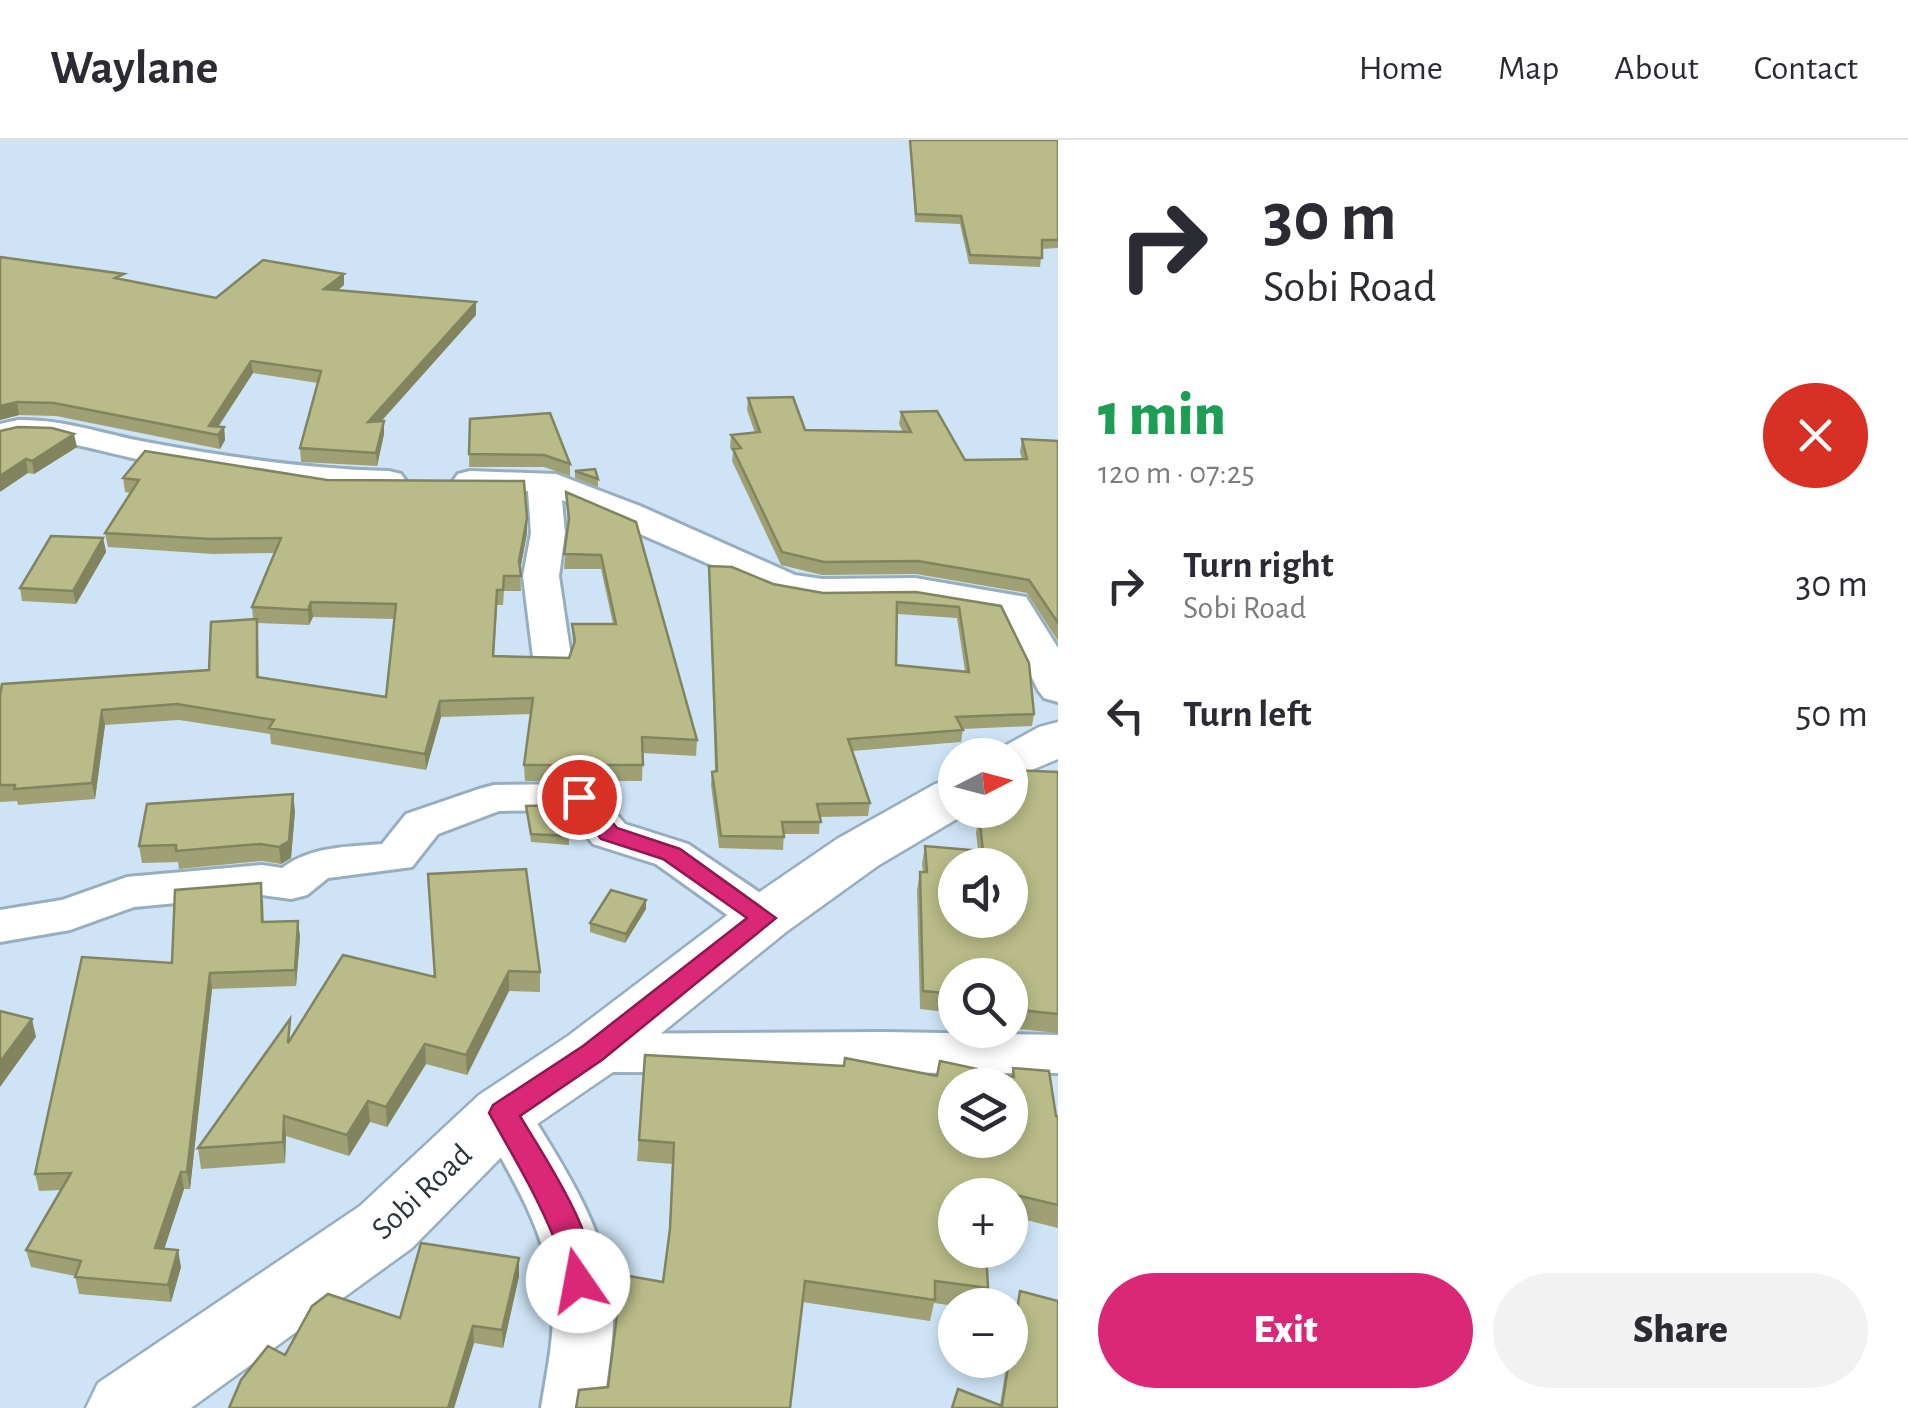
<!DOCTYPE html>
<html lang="en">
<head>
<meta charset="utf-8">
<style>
	body { margin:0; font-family:"Alegreya Sans",sans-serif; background:#f2f2f3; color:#2b2b33; height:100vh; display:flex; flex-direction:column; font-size:38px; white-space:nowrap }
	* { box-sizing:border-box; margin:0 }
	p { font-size:32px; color:#7c7c81 }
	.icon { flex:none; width:55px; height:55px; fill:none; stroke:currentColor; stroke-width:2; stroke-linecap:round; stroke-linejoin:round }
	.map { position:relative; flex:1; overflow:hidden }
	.drawer { display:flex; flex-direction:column; background:#fff; width:850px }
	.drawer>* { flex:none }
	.guide { background:#fff; color:#2b2b33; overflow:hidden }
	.needle { width:65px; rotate:84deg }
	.buttons { position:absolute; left:938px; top:598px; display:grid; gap:20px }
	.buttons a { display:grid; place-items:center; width:90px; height:90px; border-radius:50%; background:#fff; box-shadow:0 5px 15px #0003; font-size:50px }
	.pin { position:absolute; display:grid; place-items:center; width:85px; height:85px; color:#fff; margin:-42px; border:5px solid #fff; border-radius:50%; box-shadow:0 2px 10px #0007 }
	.me { position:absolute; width:110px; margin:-55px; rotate:348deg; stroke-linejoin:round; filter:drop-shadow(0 0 8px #0008) }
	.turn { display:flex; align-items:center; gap:35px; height:210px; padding:0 40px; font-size:45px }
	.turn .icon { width:130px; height:130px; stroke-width:2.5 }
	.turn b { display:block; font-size:70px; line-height:85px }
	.round { display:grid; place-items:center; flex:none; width:105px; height:105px; border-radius:52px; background:#f2f2f3 }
	.headline { display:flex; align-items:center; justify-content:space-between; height:170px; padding:0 40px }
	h1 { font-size:60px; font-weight:800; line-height:75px; color:#1e9e55 }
	.cta { display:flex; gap:20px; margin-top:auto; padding:20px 40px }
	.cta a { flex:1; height:115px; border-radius:60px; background:#db2777; color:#fff; font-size:40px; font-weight:800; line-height:115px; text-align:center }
	.cta a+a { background:#f2f2f3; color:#2b2b33 }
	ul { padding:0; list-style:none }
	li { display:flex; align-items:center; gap:30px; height:130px; padding:0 40px }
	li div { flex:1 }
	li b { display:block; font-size:38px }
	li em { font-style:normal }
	header { display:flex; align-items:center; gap:60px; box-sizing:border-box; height:140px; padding:0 50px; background:#fff; border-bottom:2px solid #e1e1e2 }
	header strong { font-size:48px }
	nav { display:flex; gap:55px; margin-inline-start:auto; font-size:35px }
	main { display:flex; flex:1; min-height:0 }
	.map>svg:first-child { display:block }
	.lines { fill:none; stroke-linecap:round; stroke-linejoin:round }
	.minor-casing { stroke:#98aebf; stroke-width:6 }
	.highway-casing { stroke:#98aebf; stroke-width:5 }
	.minor { fill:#fff; fill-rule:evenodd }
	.highway { fill:#fff; fill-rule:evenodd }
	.wall { fill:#9fa175; fill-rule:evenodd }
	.shaded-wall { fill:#82835f }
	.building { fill:#b9bb88; stroke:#82835f; stroke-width:2.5; fill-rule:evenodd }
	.route { fill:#db2777; stroke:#8e194d; stroke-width:2.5 }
	.labels { text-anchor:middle; stroke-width:10; stroke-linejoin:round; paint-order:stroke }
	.near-street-label { font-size:32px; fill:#2c353b; stroke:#fff }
</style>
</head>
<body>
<header>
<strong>Waylane</strong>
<nav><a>Home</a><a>Map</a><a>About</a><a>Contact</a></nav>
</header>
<main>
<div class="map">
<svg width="1058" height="1268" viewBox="0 0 1058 1268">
	<rect width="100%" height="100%" fill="#cee4f6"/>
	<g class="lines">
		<defs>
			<path id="minor" d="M 18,280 C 63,279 103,294 146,302 C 226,317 307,329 389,331 L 401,334 L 406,341 L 401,348 C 343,362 189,331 128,317 C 84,307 45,294 0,302 L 0,284 Z
				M 470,331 L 556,334 L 640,366 L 795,435 L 822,439 L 915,438 L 1026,457 L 1058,508 L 1058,562 L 1044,558 L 1038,550 L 1001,474 L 915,460 L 822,461 L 773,452 L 562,360 L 565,393 L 559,436 L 571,517 L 566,525 L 552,529 L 538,525 L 533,517 L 523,436 L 531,393 L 528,351 L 458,348 L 453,341 L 458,334 Z
				M 579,644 L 594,648 L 625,684 L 688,704 L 781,767 L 788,778 L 781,789 L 764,794 L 747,789 L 656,724 L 593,704 L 567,670 L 499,671 L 438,694 L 412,727 L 328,738 L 307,755 L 291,759 L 262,755 L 134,767 L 70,790 L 0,802 L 0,770 L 62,760 L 127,737 L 262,725 L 282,728 C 312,706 347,707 382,704 L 406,674 L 479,649 L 494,645 Z
				M 884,892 L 1058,895 L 1058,933 L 592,932 L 574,926 L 566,913 L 574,900 L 592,894 Z
				M 503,953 L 522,959 C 558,1018 603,1082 612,1153 C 616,1191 608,1230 603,1268 L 541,1268 C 547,1230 556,1191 552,1152 C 545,1086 507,1030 476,973 L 484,959 Z"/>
			<path id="highway" d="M 1058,582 L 1058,619 L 1010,639 L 1010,615 L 988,615 L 1039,587 Z
				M 955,639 L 955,670 L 972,670 L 879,725 L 786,792 L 616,930 L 527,991 L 412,1108 L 191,1268 L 86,1268 L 98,1243 L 360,1066 L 479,955 L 568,896 L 742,764 L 837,699 L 935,644 Z"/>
		</defs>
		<use href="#minor" class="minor-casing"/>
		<use href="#highway" class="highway-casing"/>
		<use href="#minor" class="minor"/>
		<use href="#highway" class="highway"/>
	</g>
	<path class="wall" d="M 910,0 L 1058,0 L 1058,108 L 1042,109 L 1040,127 L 969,124 L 960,84 L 915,82 Z
		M 0,117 L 216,158 L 344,145 L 338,150 L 476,162 L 476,175 L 381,281 L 384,294 L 377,326 L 301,322 L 300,308 L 318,243 L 253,233 L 219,286 L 224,287 L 225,300 L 220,309 L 56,276 L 19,275 L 0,280 Z
		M 748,258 L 805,290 L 903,292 L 899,284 L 901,272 L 965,320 L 1022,319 L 1020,312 L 1022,299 L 1058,301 L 1058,501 L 1027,453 L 916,434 L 822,435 L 781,425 L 732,321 L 733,312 L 730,308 L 731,295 L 755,293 L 747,270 Z
		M 470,279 L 570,324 L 570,336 L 544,327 L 469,327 Z
		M 0,291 L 77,307 L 34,334 L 28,333 Z
		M 575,331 L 598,339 L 598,347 L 575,338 Z
		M 123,338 L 527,393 L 520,430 L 521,451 L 504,451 L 503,465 L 497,465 L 494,516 L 569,518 L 573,506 L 572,484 L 613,484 L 601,429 L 564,429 L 568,386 L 566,352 L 636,382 L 697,600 L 696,616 L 643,613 L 642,641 L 525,641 L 524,625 L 531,574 L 441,577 L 426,630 L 271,604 L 270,594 L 179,580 L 105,585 L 95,659 L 18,665 L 17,661 L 0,662 L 0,555 L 209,530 L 253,479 L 252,467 L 275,413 L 213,414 L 108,407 L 105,393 L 131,353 L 125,352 ZM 313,477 L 394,479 L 386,557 L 258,538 L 257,483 L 309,485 Z
		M 103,398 L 106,412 L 76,464 L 22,461 L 20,448 Z
		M 709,426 L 773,444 L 823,453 L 1001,466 L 1034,574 L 1032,586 L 963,589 L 961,602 L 852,611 L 870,663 L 868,676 L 820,677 L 819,694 L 784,694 L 783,710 L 719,708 L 711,645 L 712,632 L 715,632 ZM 897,474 L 957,478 L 965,531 L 896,525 Z
		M 1058,632 L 1058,893 L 1010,888 L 1010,835 L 955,835 L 955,873 L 920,869 L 917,750 L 920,732 L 923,732 L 922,724 L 925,706 L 978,710 L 976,693 L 979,675 L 988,676 L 987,670 L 1010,670 Z
		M 526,666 L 569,696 L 569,705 L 531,702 Z
		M 295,671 L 291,718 L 281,724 L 262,721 L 179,729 L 178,722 L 142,723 L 139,706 Z
		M 428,734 L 540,832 L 540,852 L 509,851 L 467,935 L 426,924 L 387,987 L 370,982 L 349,1016 L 286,996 L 285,1023 L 201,1029 L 198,1008 L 292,897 L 435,837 Z
		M 263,759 L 264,782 L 298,781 L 300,797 L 296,846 L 212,849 L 190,1049 L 184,1049 L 164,1108 L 181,1127 L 171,1162 L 79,1154 L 75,1136 L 31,1127 L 26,1110 L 60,1050 L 39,1051 L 35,1034 L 172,823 Z
		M 646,769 L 625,803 L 590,792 L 590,783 Z
		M 645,915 L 937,936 L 1011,936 L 1013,928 L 1056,976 L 1058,977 L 1058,1088 L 1010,1076 L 1010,1055 L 955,1055 L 988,1148 L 984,1165 L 955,1166 L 934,1163 L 930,1181 L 802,1162 L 608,1247 L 616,1183 L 617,1134 L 663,1142 L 669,1096 L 672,1024 L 637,1021 Z
		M 519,1136 L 503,1208 L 474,1203 L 454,1268 L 229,1268 L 285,1215 Z
		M 1020,1151 L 1058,1268 L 1000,1265 L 1007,1220 L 1010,1220 L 1010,1202 L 1015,1172 Z"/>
	<path class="shaded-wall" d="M 344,134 L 344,145 L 325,161 L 324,149 Z
		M 476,162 L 476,175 L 369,295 L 368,282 Z
		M 251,221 L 253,233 L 213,294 L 209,286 Z
		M 17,262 L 19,275 L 0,280 L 0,266 Z
		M 384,281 L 384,294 L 377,326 L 376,313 Z
		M 224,287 L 225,300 L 220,309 L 218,295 Z
		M 74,294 L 77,307 L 34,334 L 32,321 Z
		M 26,319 L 28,333 L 0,352 L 0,336 Z
		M 527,378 L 527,393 L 519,435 L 519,421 Z
		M 103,398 L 106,412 L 76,464 L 73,451 Z
		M 311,462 L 313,477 L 309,485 L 308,470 Z
		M 257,479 L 258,494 L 259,553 L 257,537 Z
		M 440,561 L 441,577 L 426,630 L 425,614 Z
		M 102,570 L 105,585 L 95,659 L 92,643 Z
		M 293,654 L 295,671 L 291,718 L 281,724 L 279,707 Z
		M 646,760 L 646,769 L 625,803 L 626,794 Z
		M 298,781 L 300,797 L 296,846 L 295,830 Z
		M 509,831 L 509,851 L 467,935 L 466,915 Z
		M 210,833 L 212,849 L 190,1049 L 187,1032 Z
		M 32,879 L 36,897 L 0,947 L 0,922 Z
		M 425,904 L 426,924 L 387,987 L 386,967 Z
		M 368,961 L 370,982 L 349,1016 L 347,995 Z
		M 284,976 L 286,996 L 285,1023 L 283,1002 Z
		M 181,1032 L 184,1049 L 159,1125 L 155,1108 Z
		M 178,1110 L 181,1127 L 171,1162 L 168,1145 Z
		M 519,1118 L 519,1136 L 503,1208 L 502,1190 Z
		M 473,1186 L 474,1203 L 454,1268 L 448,1268 Z"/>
	<path class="building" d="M 910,0 L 1058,0 L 1058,100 L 1042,100 L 1042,118 L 970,115 L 961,76 L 916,74 Z
		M 0,117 L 124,134 L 115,138 L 216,158 L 263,120 L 344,134 L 324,149 L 476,162 L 368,282 L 384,281 L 376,313 L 300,308 L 321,231 L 251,221 L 209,286 L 224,287 L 218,295 L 54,263 L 17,262 L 0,266 Z
		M 793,257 L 805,290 L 911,292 L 901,272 L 937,271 L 965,320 L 1027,319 L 1022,299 L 1058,301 L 1058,483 L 1029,440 L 918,421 L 824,422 L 782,412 L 733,309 L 741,308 L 731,295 L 760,292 L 748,258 Z
		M 550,273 L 570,324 L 544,315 L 469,314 L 470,279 Z
		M 18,287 L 52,288 L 74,294 L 32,321 L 26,319 L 0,336 L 0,291 Z
		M 145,311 L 327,340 L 524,341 L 527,378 L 519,421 L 521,436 L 504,436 L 503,450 L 497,450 L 493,516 L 569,518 L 575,501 L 572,484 L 616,484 L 601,415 L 564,414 L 569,379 L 566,352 L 636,382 L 697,600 L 642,597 L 643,625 L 524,625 L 533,558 L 440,561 L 425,614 L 269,588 L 274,580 L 177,564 L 102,570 L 92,643 L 14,649 L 15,645 L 0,645 L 0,555 L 2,544 L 209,530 L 211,482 L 257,479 L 257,537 L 386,557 L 396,464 L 311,462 L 308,470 L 252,467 L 281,398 L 211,399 L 105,393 L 139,340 L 123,338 Z
		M 595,329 L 598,339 L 575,331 Z
		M 51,396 L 103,398 L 73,451 L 20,448 Z
		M 709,426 L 732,427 L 773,444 L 823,453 L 916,452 L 1001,466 L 1029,523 L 1034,574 L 956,577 L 963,590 L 848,599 L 870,663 L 817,664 L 821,682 L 782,682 L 784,697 L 721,696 L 712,632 L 717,631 ZM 897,462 L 959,467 L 969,532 L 896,525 Z
		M 1010,630 L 1058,632 L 1058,874 L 1010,869 L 1010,835 L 955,835 L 955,854 L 923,851 L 920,732 L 927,732 L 925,706 L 983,711 L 979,675 L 995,677 L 994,670 L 1010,670 ZM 955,725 L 1010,725 L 1010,780 L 955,780 Z
		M 293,654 L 289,701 L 279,707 L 260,704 L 176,711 L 176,705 L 139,706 L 147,664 Z
		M 563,665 L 569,696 L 531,694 L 526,666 Z
		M 526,729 L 540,832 L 509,831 L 466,915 L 425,904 L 386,967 L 368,961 L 347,995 L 284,976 L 283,1002 L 198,1008 L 290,879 L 288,903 L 343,815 L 435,837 L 428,734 Z
		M 261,743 L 262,782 L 298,781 L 295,830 L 210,833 L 187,1032 L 181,1032 L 155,1108 L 178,1110 L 168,1145 L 75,1137 L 81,1121 L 26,1110 L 71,1033 L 35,1034 L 82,817 L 172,823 L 175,750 Z
		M 611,750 L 646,760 L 626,794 L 590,783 Z
		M 0,871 L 32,879 L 0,922 Z
		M 645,915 L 844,926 L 845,918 L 937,936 L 940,921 L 1014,937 L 1013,928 L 1049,931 L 1056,976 L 1058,977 L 1058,1065 L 982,1047 L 983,1055 L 955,1055 L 955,1110 L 986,1110 L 988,1148 L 935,1141 L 935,1160 L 805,1141 L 790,1268 L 576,1268 L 579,1250 L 608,1247 L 617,1175 L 617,1134 L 663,1142 L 670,1089 L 674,1003 L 639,1000 ZM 955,945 L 1010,945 L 1010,1000 L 955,1000 Z
		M 421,1103 L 519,1118 L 502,1190 L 473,1186 L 448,1268 L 229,1268 L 241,1240 L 268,1206 L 285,1215 L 312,1166 L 328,1154 L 400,1178 Z
		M 1020,1151 L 1058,1161 L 1058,1268 L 952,1268 L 958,1249 L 1002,1266 Z"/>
	<path class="route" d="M 579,650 L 587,652 L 617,688 L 680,709 L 776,778 L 602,920 L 520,976 C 541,1012 609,1110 589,1150 L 578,1154 L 567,1150 C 558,1134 561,1114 554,1098 C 536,1054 512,1014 489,973 L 493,965 L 583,906 L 747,778 L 663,719 L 601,699 L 567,657 Z"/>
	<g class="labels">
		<g class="near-street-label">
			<text transform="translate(421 1051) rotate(-43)" y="11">Sobi Road</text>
		</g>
	</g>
</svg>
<div class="buttons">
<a><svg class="needle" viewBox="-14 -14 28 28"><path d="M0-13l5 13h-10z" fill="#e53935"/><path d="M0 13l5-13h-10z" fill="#7c7c81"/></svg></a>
<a><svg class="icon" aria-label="sound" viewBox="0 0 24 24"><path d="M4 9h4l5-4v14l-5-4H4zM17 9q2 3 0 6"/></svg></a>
<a><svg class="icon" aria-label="search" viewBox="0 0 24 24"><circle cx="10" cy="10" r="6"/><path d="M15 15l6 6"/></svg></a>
<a><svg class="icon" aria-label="layers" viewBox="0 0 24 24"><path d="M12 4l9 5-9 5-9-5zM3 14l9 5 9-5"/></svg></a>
<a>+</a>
<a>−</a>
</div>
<div class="pin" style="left:579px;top:657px;background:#d93025"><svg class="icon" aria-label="arrive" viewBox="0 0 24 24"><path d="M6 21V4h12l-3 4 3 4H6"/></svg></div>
<svg class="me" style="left:578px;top:1141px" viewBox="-20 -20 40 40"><circle r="19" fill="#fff"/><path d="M0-13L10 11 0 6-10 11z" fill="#db2777"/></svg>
</div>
<section class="drawer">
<div class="guide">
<div class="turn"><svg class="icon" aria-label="right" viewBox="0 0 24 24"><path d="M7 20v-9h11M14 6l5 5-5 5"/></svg><div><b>30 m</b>Sobi Road</div></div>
</div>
<div class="headline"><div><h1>1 min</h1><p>120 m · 07:25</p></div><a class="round" style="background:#d93025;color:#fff"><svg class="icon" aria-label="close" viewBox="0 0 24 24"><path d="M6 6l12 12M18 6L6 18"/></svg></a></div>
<ul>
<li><svg class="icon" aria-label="right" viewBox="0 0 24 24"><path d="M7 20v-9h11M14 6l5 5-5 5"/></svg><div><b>Turn right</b><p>Sobi Road</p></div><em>30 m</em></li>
<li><svg class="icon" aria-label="left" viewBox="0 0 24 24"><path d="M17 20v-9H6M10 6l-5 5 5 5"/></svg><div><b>Turn left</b></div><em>50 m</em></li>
</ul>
<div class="cta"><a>Exit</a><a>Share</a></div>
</section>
</main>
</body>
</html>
